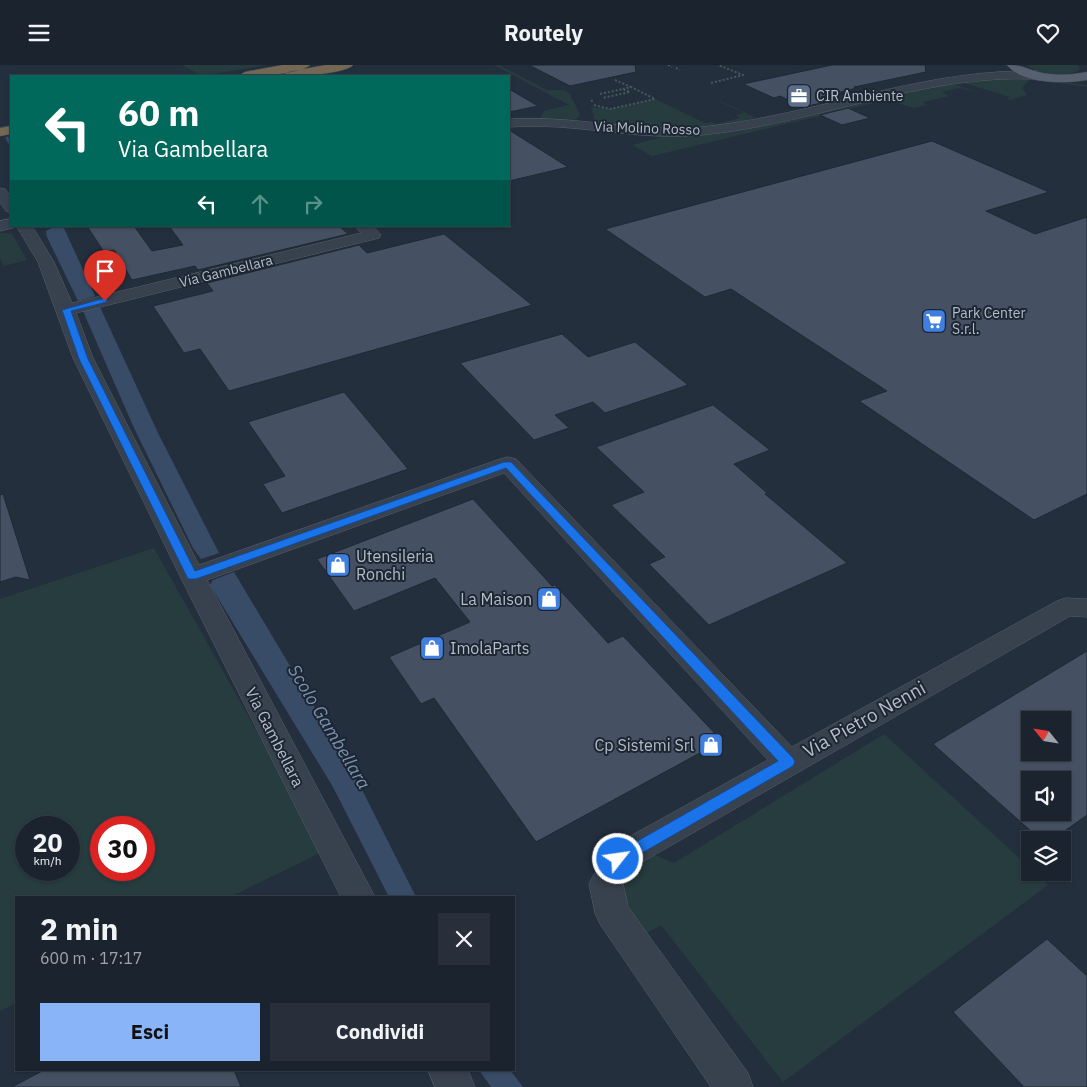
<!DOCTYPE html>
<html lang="it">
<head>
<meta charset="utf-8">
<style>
	body { margin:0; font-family:"IBM Plex Sans",sans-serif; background:#282f3a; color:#f1f3f6; height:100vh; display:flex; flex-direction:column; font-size:19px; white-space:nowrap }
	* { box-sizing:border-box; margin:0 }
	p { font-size:16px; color:#a0a4aa }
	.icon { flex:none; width:28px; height:28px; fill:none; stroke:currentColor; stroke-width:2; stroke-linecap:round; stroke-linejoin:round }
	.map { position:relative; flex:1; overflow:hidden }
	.details { position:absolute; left:15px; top:831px; width:500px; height:175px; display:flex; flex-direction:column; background:#1b232e; border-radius:0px; box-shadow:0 1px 4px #0004,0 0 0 1px #39404a }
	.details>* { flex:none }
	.banner { position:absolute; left:10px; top:10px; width:500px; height:152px; border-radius:0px; box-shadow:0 1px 4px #0004,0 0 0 1px #39404a; background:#00695c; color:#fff; overflow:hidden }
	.needle { width:32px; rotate:300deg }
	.tools { position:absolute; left:1021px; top:646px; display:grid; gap:10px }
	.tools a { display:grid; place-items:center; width:50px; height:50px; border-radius:0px; background:#1b232e; box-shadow:0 1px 4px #0004,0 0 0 1px #39404a; font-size:25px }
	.speed { position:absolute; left:15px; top:751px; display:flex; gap:10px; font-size:25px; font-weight:700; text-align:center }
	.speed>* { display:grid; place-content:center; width:65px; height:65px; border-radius:50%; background:#1b232e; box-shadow:0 1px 4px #0004,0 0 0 1px #39404a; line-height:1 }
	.speed small { font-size:12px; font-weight:400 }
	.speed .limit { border:8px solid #d22; background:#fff; color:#111 }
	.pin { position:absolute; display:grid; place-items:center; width:42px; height:42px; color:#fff; margin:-51px -21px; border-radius:50% 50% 50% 0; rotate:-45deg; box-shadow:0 0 5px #0007 }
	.pin .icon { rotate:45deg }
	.me { position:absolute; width:55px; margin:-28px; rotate:60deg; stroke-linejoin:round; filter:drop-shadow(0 0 4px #0008) }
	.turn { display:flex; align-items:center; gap:18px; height:105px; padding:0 25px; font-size:22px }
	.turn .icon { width:65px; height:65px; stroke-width:2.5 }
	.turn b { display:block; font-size:35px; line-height:42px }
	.lanes { display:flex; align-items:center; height:48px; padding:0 25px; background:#0003; justify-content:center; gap:25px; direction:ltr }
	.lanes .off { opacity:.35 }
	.round { display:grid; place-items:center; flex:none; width:52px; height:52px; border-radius:0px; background:#282f3a }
	.headline { display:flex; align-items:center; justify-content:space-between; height:85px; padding:0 25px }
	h1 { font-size:30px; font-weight:700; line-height:38px }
	.action { display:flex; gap:10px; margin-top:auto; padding:10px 25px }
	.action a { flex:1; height:58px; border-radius:0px; background:#8ab4f8; color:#111; font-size:20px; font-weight:700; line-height:58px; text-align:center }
	.action a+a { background:#282f3a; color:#f1f3f6 }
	header { display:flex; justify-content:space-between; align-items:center; height:65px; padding:0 25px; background:#1b232e; font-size:22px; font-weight:700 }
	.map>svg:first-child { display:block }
	.green { fill:#263c3f; fill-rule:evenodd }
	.water { fill:#394c67 }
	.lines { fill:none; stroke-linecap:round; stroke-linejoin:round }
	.stream { stroke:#394c67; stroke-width:3 }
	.building { fill:#455162; stroke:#1f2835; fill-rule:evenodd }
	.minor-casing { stroke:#565f6c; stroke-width:1 }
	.major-casing { stroke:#414a57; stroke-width:1 }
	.highway-casing { stroke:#434c59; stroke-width:1 }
	.path { stroke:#44595c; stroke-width:2; stroke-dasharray:2 2; stroke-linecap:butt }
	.minor { fill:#38414e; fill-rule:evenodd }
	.major { fill:#56606e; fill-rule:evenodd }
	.highway { fill:#746855; fill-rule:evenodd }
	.route { fill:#1a73e8; stroke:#114b97 }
	.labels { text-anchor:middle; stroke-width:4; stroke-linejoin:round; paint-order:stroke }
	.far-poi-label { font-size:14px; fill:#b4bcc9; stroke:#1d2633; text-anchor:start }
	.far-street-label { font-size:14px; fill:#b4bcc9; stroke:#1d2633 }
	.poi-label { font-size:16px; fill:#b4bcc9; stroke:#1d2633; text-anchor:start }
	.street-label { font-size:16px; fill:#b4bcc9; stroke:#1d2633 }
	.water-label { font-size:18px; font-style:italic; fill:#7c92b1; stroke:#1d2633 }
	.near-street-label { font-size:19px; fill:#b4bcc9; stroke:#1d2633 }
</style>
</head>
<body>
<header><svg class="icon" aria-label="menu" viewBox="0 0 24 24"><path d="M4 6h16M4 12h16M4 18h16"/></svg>Routely<svg class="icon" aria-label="heart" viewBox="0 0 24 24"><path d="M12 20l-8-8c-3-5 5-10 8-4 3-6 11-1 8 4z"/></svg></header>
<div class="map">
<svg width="1087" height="1022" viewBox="0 0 1087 1022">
	<rect width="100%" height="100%" fill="#242f3e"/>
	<path class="green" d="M 182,0 L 267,0 L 201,11 Z
		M 494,0 L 499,0 L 547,25 L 563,25 L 569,28 L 580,49 L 577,54 L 568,56 L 540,54 L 544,46 L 569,40 Z
		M 1026,0 L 1078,0 L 1080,4 C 1067,14 1039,9 1026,0 Z
		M 1013,10 L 1087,20 L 1087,22 L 1030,14 L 1022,23 L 1027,30 L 1010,35 L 1007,34 L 1010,32 C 993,26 978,23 961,17 Z
		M 951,18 L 979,28 L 960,23 L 942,27 L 949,31 L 923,37 L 927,40 L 914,43 L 887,35 L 652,91 L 632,80 L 673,69 L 699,68 Z
		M 655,34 L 705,58 L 711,57 L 716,59 L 740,53 L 736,50 L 744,48 L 718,36 L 720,36 L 755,52 C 723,66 666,63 631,61 C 620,60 604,60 593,56 L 594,52 L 591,42 L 610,44 Z
		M 0,168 L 12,169 L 27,195 L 4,201 L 0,194 Z
		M 154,483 L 324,786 L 230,832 L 16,832 L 16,938 L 0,946 L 0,534 ZM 26,762 L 69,762 L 69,805 L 26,805 ZM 101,762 L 144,762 L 144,805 L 101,805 Z
		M 884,669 L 1030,803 L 1030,808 L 1034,808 L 1048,820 L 783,1017 L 661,860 L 647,868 L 622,838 L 618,810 L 642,785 L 674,798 Z"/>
	<path class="water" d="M 63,161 L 95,231 L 78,236 L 47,172 L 46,166 L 53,162 Z
		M 100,242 L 158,368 L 219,488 L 201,494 L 193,483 L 134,363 L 83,246 Z
		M 234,507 L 352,705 L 416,832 L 389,832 L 333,722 L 210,520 L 213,515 Z
		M 479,1005 L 510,1005 L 523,1022 L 491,1022 Z"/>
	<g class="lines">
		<path class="stream" d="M 7,73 L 11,80"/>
	</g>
	<path class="building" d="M 529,0 L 635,0 L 636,7 L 570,21 Z
		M 832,0 L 925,0 L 926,7 L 854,22 L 857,23 L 821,32 L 831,36 L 803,42 L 780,31 L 774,33 L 743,19 Z
		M 509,24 L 538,41 L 509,47 Z
		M 848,43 L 870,53 L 842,60 L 820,50 Z
		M 509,65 L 568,102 L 509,116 Z
		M 932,76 L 1049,127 L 986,146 L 1035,169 L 1087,152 L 1087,429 L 1034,455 L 859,336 L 887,326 L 731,224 L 705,232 L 605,164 Z
		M 87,161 L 134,161 L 152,186 L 183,180 L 169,161 L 339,161 L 348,169 L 198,205 L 195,201 L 132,215 L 114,185 L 104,187 Z
		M 444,169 L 532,240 L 229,326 L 200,284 L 184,288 L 153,241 L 213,226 L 207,218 L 359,180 L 367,188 Z
		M 562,269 L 588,292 L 635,277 L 688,320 L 605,348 L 593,337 L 555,350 L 569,363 L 534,375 L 460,298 Z
		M 344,327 L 408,404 L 282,448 L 263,419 L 285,411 L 248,357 Z
		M 713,340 L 770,385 L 734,399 L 767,428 L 765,429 L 847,498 L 709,560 L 649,499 L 665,492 L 611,440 L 644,427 L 596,382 Z
		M 3,429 L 30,515 L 16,512 L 0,517 L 0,430 Z
		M 473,434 L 552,521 L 555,520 L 608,578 L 623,571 L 722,676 L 536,777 L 434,633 L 421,639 L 389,592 L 470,557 L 435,513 L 354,546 L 317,494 Z
		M 1087,586 L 1087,750 L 1052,775 L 1041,775 L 933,679 ZM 1030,655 L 1062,655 L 1062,688 L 1030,688 ZM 1030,715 L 1062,715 L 1062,748 L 1030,748 Z
		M 1047,874 L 1087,911 L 1087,1022 L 1024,1022 L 953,947 Z
		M 44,1005 L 234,1005 L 241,1022 L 12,1022 Z"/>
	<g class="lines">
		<defs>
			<path id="minor" d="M 1020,6 L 1037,6 L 1043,10 L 1037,14 C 922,9 815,59 702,70 C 653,75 606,65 558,62 C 541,61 525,61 509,62 L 509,54 C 573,50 638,68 702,62 C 810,51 911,8 1020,6 Z
				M 0,123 L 5,124 L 11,132 L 11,148 L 6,146 L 0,138 Z
				M 11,154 L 11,161 L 32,161 L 54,197 L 72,238 L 361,168 L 355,161 L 373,161 L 381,170 L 379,173 L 76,248 L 93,293 L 199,500 L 500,394 L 508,392 L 516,394 L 792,682 L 1057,536 L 1066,533 L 1087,534 L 1087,552 L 1070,551 L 630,804 L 623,819 L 628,842 L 748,1008 L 753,1022 L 711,1022 L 600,859 L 595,848 L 589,819 L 607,784 L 768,695 L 504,408 L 207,515 L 375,832 L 341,832 L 180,511 L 73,293 L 38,197 L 17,162 L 0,166 L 0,156 Z
				M 428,1005 L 468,1005 L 475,1022 L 435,1022 Z"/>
			<path id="major" d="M 1007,0 C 1023,0 1024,3 1038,7 C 1054,11 1071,10 1087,7 L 1087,15 C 1065,19 1022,19 1007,0 Z"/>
			<path id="highway" d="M 283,0 L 310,0 C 302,9 252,12 238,11 L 245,7 Z
				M 326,0 L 353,0 C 345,9 295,12 281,11 L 288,7 Z
				M 11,61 L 11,69 L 0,71 L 0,63 Z"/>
		</defs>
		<use href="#minor" class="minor-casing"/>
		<use href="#major" class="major-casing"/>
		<use href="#highway" class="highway-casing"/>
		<path class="path" d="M 668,0 L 672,2
			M 676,3 L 680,5
			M 615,15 L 631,22 L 623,24
			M 711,18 L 743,10 L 718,0
			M 600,29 L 623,24 L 630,27 L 602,33
			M 591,36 L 594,35
			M 594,40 L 610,44 L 655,34 L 631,22"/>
		<use href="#minor" class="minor"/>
		<use href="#major" class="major"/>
		<use href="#highway" class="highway"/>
	</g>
	<path class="route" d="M 105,233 L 107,234 L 107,237 L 71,246 L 88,294 L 195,506 L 504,397 L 511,397 L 793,693 L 795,697 L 793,701 L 623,799 L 618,801 L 613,799 L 611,794 L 613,790 L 778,696 L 506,403 L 196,514 L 188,514 L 79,294 L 62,245 Z"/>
	<defs>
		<symbol id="office-square" viewBox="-11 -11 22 22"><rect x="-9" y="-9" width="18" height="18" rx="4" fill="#5c6f8a" stroke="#1d2633"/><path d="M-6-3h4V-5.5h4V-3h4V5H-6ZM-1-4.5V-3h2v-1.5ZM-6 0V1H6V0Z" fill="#fff"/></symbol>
		<symbol id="supermarket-square" viewBox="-11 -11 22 22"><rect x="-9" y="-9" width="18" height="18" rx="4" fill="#3f7fe0" stroke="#1d2633"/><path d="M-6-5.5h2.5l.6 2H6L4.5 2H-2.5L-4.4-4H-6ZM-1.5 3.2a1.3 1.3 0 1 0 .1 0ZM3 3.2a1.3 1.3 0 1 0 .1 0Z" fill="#fff"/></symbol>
		<symbol id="shop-square" viewBox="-11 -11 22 22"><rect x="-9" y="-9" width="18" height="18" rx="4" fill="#3f7fe0" stroke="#1d2633"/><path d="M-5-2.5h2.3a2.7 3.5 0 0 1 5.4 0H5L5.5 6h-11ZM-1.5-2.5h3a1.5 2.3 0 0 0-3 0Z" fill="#fff"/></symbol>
	</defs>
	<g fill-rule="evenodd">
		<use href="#office-square" x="785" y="17" width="28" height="28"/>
		<use href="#supermarket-square" x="920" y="242" width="28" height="28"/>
		<use href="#shop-square" x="324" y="486" width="28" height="28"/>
		<use href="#shop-square" x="535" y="520" width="28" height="28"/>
		<use href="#shop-square" x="418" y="569" width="28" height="28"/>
		<use href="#shop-square" x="697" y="666" width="28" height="28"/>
	</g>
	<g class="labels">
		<g class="far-poi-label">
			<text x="816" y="36">CIR Ambiente</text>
			<text x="952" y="253">Park Center<tspan x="952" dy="16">S.r.l.</tspan></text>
		</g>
		<g class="far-street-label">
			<text transform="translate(647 63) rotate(2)" y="5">Via Molino Rosso</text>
			<text transform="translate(226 206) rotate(-14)" y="5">Via Gambellara</text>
		</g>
		<g class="poi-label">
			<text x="356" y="497">Utensileria<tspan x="356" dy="18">Ronchi</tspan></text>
			<text x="532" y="540" text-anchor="end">La Maison</text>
			<text x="450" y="589">ImolaParts</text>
			<text x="694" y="686" text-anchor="end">Cp Sistemi Srl</text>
		</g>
		<g class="street-label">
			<text transform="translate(275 672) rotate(63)" y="6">Via Gambellara</text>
		</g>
		<g class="water-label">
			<text transform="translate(329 662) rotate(59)" y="6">Scolo Gambellara</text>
		</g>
		<g class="near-street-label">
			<text transform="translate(864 654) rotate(-29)" y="7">Via Pietro Nenni</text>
		</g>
	</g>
</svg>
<div class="tools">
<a><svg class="needle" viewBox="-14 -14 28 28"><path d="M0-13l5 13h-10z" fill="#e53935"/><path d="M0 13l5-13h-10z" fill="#a0a4aa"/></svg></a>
<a><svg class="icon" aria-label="sound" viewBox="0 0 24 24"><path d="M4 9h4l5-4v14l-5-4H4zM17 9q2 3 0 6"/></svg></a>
<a><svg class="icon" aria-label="layers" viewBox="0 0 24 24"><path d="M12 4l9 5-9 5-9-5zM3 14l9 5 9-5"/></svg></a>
</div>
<div class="speed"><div>20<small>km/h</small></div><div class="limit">30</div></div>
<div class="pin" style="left:105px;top:236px;background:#d93025"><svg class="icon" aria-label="arrive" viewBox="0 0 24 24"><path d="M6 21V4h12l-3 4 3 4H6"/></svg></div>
<svg class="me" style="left:618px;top:794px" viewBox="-20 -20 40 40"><circle r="17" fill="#1a73e8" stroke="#fff" stroke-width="3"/><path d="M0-11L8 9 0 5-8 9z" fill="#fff"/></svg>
<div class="banner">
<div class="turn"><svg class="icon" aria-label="left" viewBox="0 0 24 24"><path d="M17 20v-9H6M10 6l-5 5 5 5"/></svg><div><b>60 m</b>Via Gambellara</div></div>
<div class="lanes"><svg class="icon" aria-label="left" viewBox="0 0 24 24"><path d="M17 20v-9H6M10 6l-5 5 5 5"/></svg><svg class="icon off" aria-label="ahead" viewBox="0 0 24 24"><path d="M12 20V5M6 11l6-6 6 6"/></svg><svg class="icon off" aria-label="right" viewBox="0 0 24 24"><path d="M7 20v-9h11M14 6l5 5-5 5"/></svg></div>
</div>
<section class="details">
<div class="headline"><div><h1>2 min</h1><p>600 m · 17:17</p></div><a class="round"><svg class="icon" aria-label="close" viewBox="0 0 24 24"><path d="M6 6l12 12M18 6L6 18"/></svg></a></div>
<div class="action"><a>Esci</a><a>Condividi</a></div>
</section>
</div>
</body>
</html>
